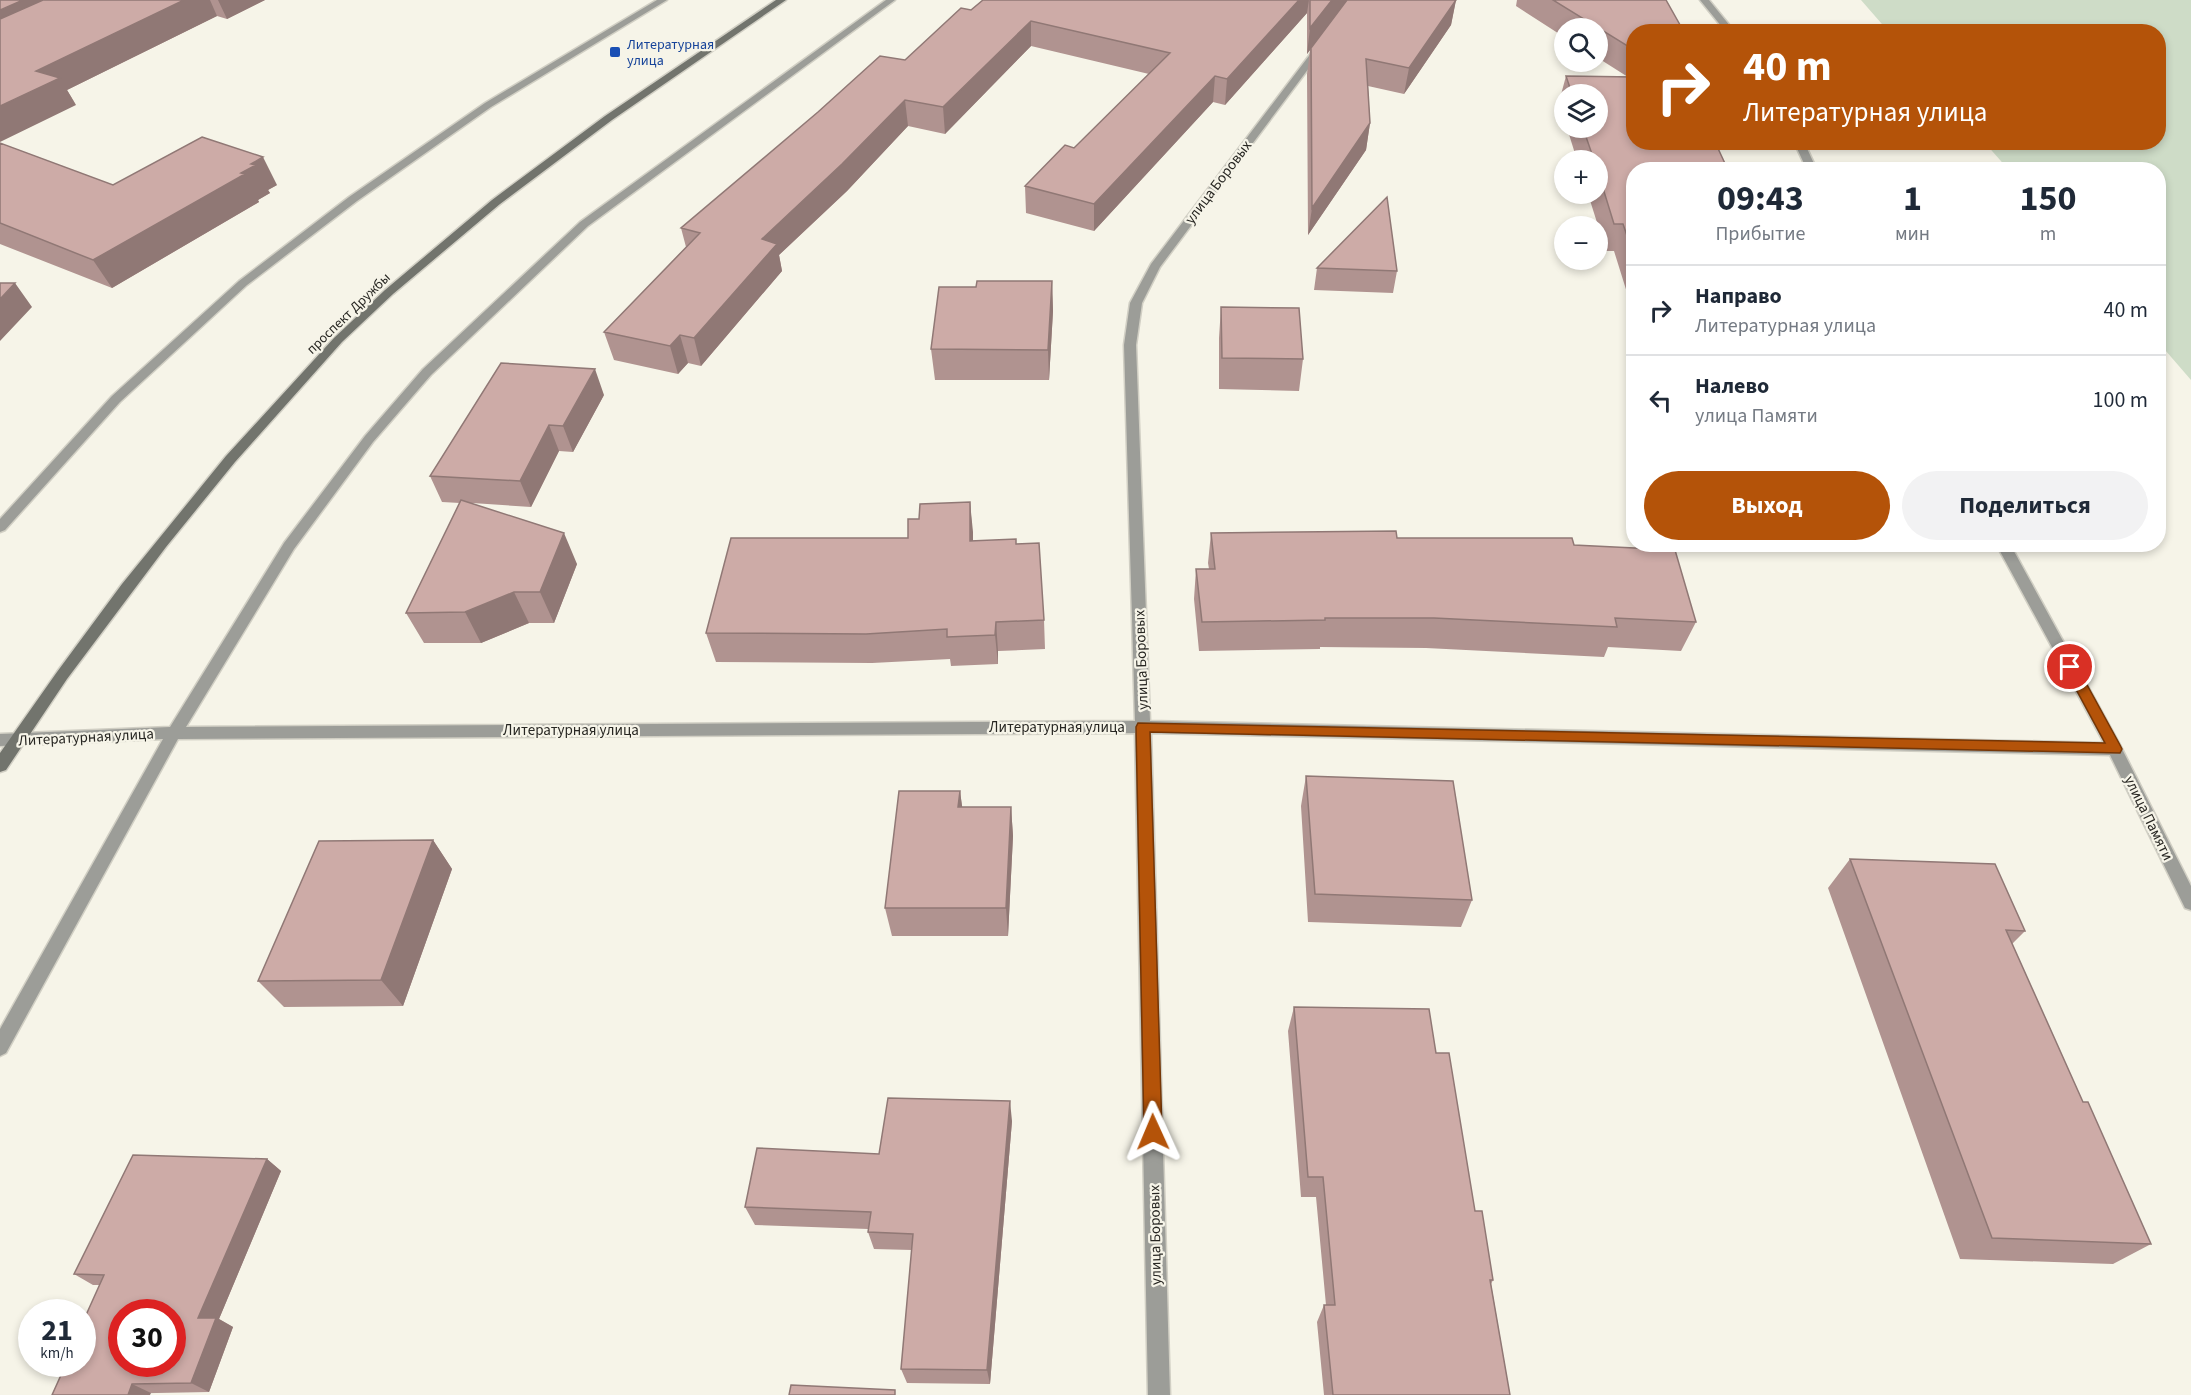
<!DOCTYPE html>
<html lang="ru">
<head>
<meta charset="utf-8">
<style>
	body { margin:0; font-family:"Source Sans 3",sans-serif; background:#f2f2f3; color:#1f2937; height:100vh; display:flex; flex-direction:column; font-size:22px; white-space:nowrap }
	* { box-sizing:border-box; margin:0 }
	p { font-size:20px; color:#747a83 }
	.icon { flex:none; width:33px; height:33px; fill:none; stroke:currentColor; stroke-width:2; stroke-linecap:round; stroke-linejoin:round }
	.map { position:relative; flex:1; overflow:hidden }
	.drawer { position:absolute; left:1626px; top:162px; width:540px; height:390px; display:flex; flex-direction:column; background:#fff; border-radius:24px; box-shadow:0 3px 9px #0003 }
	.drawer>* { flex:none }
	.banner { position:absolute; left:1626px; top:24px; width:540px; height:126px; border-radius:24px; box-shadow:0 3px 9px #0003; background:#b45309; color:#fff; overflow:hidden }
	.buttons { position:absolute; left:1554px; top:18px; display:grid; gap:12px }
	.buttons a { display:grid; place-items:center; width:54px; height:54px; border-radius:50%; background:#fff; box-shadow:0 3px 9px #0003; font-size:30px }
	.speed { position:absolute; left:18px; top:1299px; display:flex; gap:12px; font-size:30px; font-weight:700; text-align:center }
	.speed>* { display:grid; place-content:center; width:78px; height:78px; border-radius:50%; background:#fff; box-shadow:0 3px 9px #0003; line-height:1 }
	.speed small { font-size:15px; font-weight:400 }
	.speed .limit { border:9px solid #d22; background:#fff; color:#111 }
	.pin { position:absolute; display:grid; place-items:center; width:51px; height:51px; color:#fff; margin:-26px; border:3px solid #fff; border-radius:50%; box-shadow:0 2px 6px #0007 }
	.me { position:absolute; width:66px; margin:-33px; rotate:359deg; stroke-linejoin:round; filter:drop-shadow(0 0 4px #0008) }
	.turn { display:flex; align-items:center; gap:21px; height:126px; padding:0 18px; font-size:27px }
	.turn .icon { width:78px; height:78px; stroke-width:2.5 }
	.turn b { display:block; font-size:42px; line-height:51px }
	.eta { display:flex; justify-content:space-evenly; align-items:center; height:102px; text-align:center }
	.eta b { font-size:36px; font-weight:700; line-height:42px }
	.action { display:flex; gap:12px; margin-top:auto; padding:12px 18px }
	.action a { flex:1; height:69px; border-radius:36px; background:#b45309; color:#fff; font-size:24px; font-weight:700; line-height:69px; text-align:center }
	.action a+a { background:#f2f2f3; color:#1f2937 }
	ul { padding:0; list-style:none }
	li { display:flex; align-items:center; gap:18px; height:90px; padding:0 18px; border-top:2px solid #e0e1e3 }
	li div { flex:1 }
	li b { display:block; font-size:22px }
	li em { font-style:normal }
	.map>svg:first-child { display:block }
	.green { fill:#cedcc7 }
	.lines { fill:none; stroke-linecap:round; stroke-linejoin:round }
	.street-casing { stroke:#d1cfc4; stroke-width:3 }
	.secondary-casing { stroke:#d1cfc4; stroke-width:3 }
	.street { fill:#9c9d98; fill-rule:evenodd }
	.secondary { fill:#72746d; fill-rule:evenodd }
	.wall { fill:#b09390 }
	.shaded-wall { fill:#907875 }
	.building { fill:#cdaba7; stroke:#907875; stroke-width:1.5; fill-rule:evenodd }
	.route { fill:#b45309; stroke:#753606; stroke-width:1.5 }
	.transit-dot { fill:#1a4fb4; stroke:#f6f4e8; stroke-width:2 }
	.labels { text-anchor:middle; stroke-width:4.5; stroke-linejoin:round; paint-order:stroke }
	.far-transit-label { font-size:14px; fill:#164399; stroke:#f6f4e8; text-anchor:start }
	.far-street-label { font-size:14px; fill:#272622; stroke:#f6f4e8 }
	.street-label { font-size:15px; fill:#272622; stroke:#f6f4e8 }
</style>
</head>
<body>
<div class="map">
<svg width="2191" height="1395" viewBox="0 0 2191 1395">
	<rect width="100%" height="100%" fill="#f6f4e8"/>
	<path class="green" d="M 1861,0 L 2191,0 L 2191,380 L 2159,343 L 2158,170 L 2008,169 L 1985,143 L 2158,142 L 2158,32 L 1888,31 Z"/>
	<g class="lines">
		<defs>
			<path id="street" d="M 657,0 L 667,0 L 491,107 L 357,201 L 247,285 L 120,402 L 5,530 L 0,532 L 0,519 L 112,396 L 239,281 L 349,197 L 485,103 Z
				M 886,0 L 895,0 L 588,226 L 431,375 L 373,442 L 294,549 L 186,727 L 1135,721 L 1124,345 L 1130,303 L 1151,264 L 1318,44 L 1321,43 L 1325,46 L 1324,48 L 1160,267 L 1142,303 L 1136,345 L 1150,721 L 2104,743 L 1996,544 L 2010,544 L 2120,745 L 2191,886 L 2191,910 L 2185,908 L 2110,755 L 1151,733 L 1170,1395 L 1148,1395 L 1135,733 L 178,739 L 6,1053 L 0,1056 L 0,1029 L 163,739 L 0,746 L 0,734 L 170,727 L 284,543 L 365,436 L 423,369 L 580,222 Z
				M 1700,0 L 1709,0 L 1735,32 L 1726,32 Z
				M 1794,142 L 1804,142 L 1817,170 L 1807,170 Z"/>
			<path id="secondary" d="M 776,0 L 786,0 L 612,120 L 500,204 L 393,294 L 342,342 L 235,462 L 166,547 L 67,679 L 6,770 L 0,772 L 0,753 L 57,672 L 122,584 L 226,456 L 334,338 L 385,290 L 492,200 L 605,116 Z"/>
		</defs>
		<use href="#street" class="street-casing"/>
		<use href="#secondary" class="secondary-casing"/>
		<use href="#street" class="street"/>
		<use href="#secondary" class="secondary"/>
	</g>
	<path class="wall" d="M 0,0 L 265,0 L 227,19 L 217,16 L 67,90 L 76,105 Z
		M 983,0 L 1456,0 L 1451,25 L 1404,94 L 1368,86 L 1370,123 L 1366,150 L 1308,235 L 1307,74 L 1310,50 L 1307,54 L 1307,13 L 1225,105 L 1213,102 L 1094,231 L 1026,213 L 1025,186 L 1074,148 L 1149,74 L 1031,46 L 945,134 L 908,126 L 847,191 L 779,255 L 782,271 L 701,366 L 688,363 L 678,374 L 614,360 L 604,332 L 686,247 L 681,228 L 905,60 L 971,10 Z
		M 1517,0 L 1666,0 L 1634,32 L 1634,315 L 1614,251 L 1606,251 L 1588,194 L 1598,194 L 1598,160 L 1577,160 L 1567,128 L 1598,128 L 1598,94 L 1564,94 L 1564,119 L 1559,102 L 1566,76 L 1628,77 L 1598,58 L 1598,28 L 1564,28 L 1564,37 L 1516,6 Z
		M 0,143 L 113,185 L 277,185 L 268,190 L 270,193 L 258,200 L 259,202 L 112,288 L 0,244 Z
		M 1317,268 L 1397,271 L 1393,293 L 1314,290 Z
		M 1052,281 L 1053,311 L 1049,380 L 935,380 L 931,349 L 976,287 Z
		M 1221,307 L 1303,359 L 1299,391 L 1219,389 L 1219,338 Z
		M 604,395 L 573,452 L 559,451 L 531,507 L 472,503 L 577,564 L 554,623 L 529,623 L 481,643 L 424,643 L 406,613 L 460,503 L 442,502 L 430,476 Z
		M 970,502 L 973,541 L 1016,544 L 1044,620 L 1045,649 L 998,651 L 998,664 L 951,666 L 950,659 L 872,663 L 716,662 L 706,633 L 908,538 L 919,519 Z
		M 1211,533 L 1397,538 L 1574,545 L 1696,622 L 1681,651 L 1608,647 L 1604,657 L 1426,648 L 1320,647 L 1320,649 L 1199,651 L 1194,599 L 1196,569 L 1209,569 L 1208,563 Z
		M 1306,776 L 1472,900 L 1461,927 L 1308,922 L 1301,806 Z
		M 960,791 L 962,807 L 1011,807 L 1013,836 L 1008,936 L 892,936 L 885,908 Z
		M 433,840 L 452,869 L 403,1006 L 284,1007 L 258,981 Z
		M 1850,859 L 2025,931 L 2012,944 L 2083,1102 L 2151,1244 L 2113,1264 L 1960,1259 L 1828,888 Z
		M 1294,1007 L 1436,1053 L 1475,1211 L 1493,1280 L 1491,1284 L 1510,1395 L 1324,1395 L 1317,1322 L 1324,1305 L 1326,1305 L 1316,1197 L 1301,1197 L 1288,1031 Z
		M 1012,1121 L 990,1384 L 907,1383 L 901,1369 L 912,1250 L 874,1249 L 868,1232 L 868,1229 L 755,1225 L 745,1207 L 879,1154 Z
		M 267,1159 L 281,1171 L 219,1319 L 233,1327 L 209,1392 L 52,1395 L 100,1285 L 93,1285 L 74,1274 Z"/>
	<path class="shaded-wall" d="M 23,0 L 95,0 L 0,44 L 0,10 Z
		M 184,0 L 210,0 L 217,16 L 67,90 L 76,105 L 0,142 L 0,106 L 36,71 Z
		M 218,0 L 265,0 L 227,19 Z
		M 1299,0 L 1309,0 L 1307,13 L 1225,105 L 1227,79 Z
		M 1332,0 L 1352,0 L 1342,8 L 1307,54 L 1310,28 Z
		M 1456,0 L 1451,25 L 1404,94 L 1409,68 Z
		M 1031,21 L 1031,46 L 945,134 L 943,107 Z
		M 1215,76 L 1213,102 L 1094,231 L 1094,204 Z
		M 905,100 L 908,126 L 847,191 L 779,255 L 782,271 L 701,366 L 694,338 L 762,239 Z
		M 1370,123 L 1366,150 L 1308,235 L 1312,208 Z
		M 263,157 L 277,185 L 268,190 L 270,193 L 258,200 L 259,202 L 112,288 L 93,260 L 241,173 L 251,164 Z
		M 1052,281 L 1053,311 L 1049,380 L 1048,350 Z
		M 15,283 L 32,307 L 0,341 L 0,299 Z
		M 680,335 L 688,363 L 678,374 L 670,346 Z
		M 595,369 L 604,395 L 573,452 L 563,426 Z
		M 549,425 L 559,451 L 531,507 L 520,481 Z
		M 970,502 L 973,532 L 973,570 L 970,541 Z
		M 564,533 L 577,564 L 554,623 L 540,592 Z
		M 514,592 L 529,623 L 481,643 L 465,612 Z
		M 996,622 L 998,651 L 998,664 L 995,635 Z
		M 960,791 L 964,820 L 958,807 Z
		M 1011,807 L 1013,836 L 1008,936 L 1006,908 Z
		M 433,840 L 452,869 L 403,1006 L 381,980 Z
		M 1010,1101 L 1012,1121 L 990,1384 L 987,1370 Z
		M 267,1159 L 281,1171 L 219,1319 L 233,1327 L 209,1392 L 191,1383 L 198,1318 Z
		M 132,1384 L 151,1393 L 150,1395 L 128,1395 Z"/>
	<path class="building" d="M 0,0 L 23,0 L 0,10 Z
		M 43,0 L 184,0 L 36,71 L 60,78 L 0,106 L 0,19 Z
		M 983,0 L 1299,0 L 1227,79 L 1215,76 L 1094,204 L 1025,186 L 1065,145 L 1074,148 L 1170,53 L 1031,21 L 943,107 L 905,100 L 842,164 L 762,239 L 777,244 L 694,338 L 680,335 L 670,346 L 604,332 L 700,233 L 681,228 L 818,112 L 880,56 L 905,60 L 961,8 L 971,10 Z
		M 1310,0 L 1332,0 L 1310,28 Z
		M 1347,0 L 1456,0 L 1409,68 L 1366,59 L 1370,123 L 1312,208 L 1311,48 Z
		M 1553,0 L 1666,0 L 1684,32 L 1634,32 L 1634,50 Z
		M 1566,76 L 1634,77 L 1634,142 L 1715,142 L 1728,170 L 1634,170 L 1634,256 L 1623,224 L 1614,224 L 1598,172 L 1598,160 L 1594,160 L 1583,128 L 1598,128 L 1598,94 L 1572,94 Z
		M 202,137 L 263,157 L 251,164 L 256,165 L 241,173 L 245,174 L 93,260 L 0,223 L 0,143 L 113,185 Z
		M 1387,197 L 1397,271 L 1317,268 Z
		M 977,281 L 1052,281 L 1048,350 L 931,349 L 939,287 L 976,287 Z
		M 0,283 L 15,283 L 0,299 Z
		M 1221,307 L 1299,308 L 1303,359 L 1222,358 Z
		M 501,363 L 595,369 L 563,426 L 549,425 L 520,481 L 430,476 Z
		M 461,500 L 564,533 L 540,592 L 514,592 L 465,612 L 406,613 Z
		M 970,502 L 970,541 L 1016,539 L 1016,544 L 1039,543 L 1044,620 L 996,622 L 995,635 L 947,637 L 947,629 L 866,634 L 706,633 L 731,538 L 908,538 L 908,519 L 919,519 L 920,504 Z
		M 1396,531 L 1397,538 L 1572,538 L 1574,545 L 1675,550 L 1696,622 L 1615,618 L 1617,627 L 1434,618 L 1325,618 L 1325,620 L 1202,622 L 1196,569 L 1215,569 L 1211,533 Z
		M 1306,776 L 1453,781 L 1472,900 L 1315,894 Z
		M 899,791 L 960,791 L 958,807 L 1011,807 L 1006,908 L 885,908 Z
		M 433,840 L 381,980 L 258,981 L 319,841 Z
		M 1850,859 L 1995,864 L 2025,931 L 2006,930 L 2083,1102 L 2088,1102 L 2151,1244 L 1992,1238 Z
		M 1294,1007 L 1429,1009 L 1436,1053 L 1449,1053 L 1475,1211 L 1482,1211 L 1493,1280 L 1490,1280 L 1510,1395 L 1333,1395 L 1324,1305 L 1335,1305 L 1323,1177 L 1308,1177 Z
		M 888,1098 L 1010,1101 L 987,1370 L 901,1369 L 913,1234 L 868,1232 L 871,1212 L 745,1207 L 757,1148 L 879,1154 Z
		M 133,1155 L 267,1159 L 198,1318 L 216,1318 L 191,1383 L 132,1384 L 128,1395 L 52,1395 L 66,1364 L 82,1364 L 82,1324 L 104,1275 L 74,1274 ZM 122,1312 L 172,1312 L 172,1364 L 122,1364 Z
		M 791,1385 L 895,1390 L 895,1395 L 789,1395 Z"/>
	<path class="route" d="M 2070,662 L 2075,663 L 2120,745 L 2122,749 L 2120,753 L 1150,732 L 1162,1132 L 1159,1138 L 1153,1141 L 1147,1138 L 1144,1132 L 1136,727 L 1138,723 L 2105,743 L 2064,667 Z"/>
	<rect class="transit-dot" x="609" y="46" width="12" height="12" rx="3"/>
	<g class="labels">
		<g class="far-transit-label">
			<text x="627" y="49">Литературная<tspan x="627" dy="16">улица</tspan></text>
		</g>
		<g class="far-street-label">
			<text transform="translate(348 313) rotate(-44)" y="5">проспект Дружбы</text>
		</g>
		<g class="street-label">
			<text transform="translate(1218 182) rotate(-53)" y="5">улица Боровых</text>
			<text transform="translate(1141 660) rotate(-92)" y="5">улица Боровых</text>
			<text x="1057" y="732">Литературная улица</text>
			<text x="571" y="735">Литературная улица</text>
			<text transform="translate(86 737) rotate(-3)" y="5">Литературная улица</text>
			<text transform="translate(2149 818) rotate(64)" y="5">улица Памяти</text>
			<text transform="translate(1155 1235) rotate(-91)" y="5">улица Боровых</text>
		</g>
	</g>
</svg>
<div class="buttons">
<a><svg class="icon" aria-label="search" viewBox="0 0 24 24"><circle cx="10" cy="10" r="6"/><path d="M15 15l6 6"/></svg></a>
<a><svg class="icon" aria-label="layers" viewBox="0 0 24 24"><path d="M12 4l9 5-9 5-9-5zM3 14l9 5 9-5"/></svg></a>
<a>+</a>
<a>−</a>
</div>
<div class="speed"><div>21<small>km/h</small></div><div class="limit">30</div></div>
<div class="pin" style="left:2070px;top:667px;background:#d93025"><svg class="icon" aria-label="arrive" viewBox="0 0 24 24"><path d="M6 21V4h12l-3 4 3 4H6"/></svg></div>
<svg class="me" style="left:1153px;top:1132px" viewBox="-20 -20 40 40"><path d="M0-17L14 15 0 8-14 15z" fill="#b45309" stroke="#fff" stroke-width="4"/></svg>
<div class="banner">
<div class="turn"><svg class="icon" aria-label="right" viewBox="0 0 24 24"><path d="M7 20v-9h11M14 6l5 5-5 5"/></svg><div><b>40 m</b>Литературная улица</div></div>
</div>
<section class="drawer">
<div class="eta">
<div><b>09:43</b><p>Прибытие</p></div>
<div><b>1</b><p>мин</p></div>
<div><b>150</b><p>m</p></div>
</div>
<ul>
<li><svg class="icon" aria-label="right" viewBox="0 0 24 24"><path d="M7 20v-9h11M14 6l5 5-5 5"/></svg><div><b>Направо</b><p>Литературная улица</p></div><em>40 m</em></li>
<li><svg class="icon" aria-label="left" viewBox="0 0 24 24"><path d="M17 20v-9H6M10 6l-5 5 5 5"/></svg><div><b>Налево</b><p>улица Памяти</p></div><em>100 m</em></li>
</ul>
<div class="action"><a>Выход</a><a>Поделиться</a></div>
</section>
</div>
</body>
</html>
